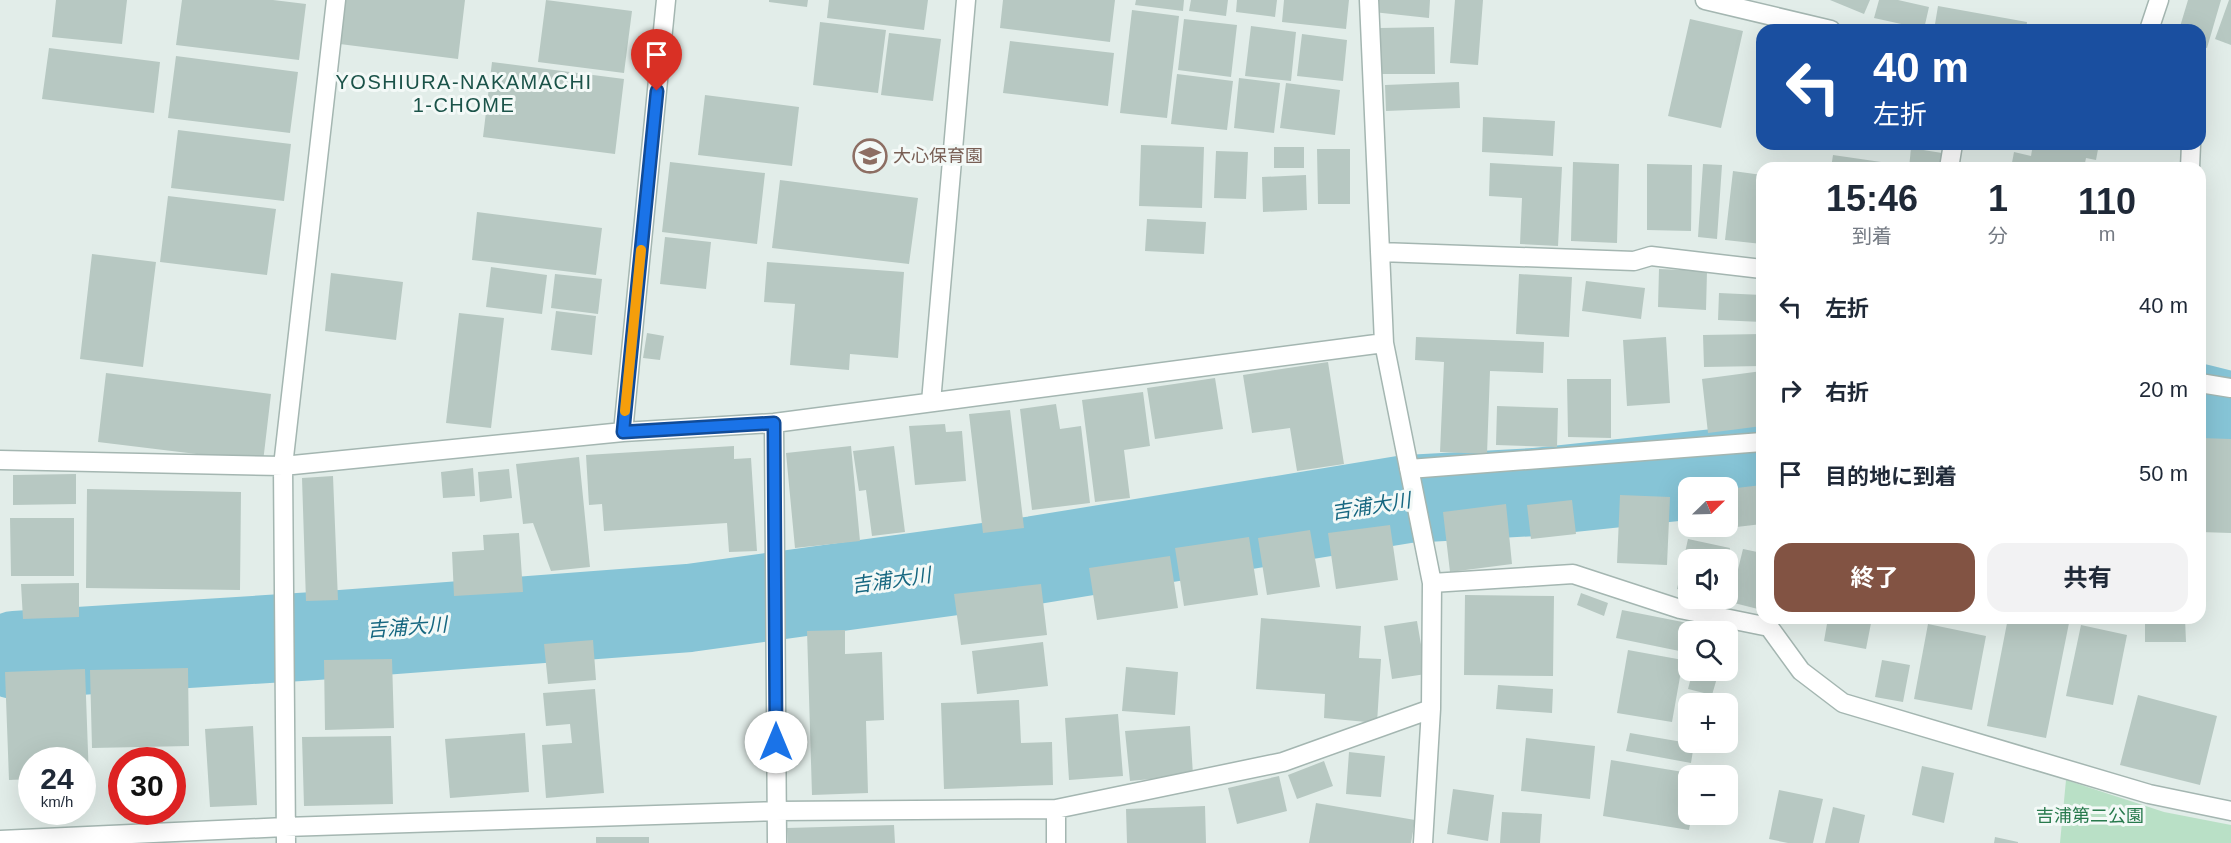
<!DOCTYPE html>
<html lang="ja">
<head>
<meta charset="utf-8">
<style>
	body { margin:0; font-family:Arial,"Noto Sans JP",sans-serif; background:#f2f2f3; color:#1f2937; height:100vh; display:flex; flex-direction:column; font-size:22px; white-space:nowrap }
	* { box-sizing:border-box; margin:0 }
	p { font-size:20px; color:#747a83 }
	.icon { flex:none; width:33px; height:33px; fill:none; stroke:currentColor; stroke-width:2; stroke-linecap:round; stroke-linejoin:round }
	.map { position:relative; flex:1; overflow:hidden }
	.side { position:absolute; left:1756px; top:162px; width:450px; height:462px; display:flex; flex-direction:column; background:#fff; border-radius:18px; box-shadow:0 6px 24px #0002 }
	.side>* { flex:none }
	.hud { position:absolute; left:1756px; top:24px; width:450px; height:126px; border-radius:18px; box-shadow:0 6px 24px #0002; background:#1a4fa0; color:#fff; overflow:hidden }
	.needle { width:39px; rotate:67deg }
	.tools { position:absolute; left:1678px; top:477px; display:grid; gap:12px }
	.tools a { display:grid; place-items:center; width:60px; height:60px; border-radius:12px; background:#fff; box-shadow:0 6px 24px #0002; font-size:30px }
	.speed { position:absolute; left:18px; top:747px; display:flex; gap:12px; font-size:30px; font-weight:700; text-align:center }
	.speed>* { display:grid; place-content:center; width:78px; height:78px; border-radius:50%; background:#fff; box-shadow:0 6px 24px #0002; line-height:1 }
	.speed small { font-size:15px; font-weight:400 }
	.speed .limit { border:9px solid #d22; background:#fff; color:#111 }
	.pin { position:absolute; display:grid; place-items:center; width:51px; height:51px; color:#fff; margin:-62px -26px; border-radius:50% 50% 50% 0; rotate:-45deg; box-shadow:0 0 6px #0007 }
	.pin .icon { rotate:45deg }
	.me { position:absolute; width:66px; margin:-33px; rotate:0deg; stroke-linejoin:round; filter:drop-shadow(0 0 4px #0008) }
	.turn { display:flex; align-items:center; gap:21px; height:126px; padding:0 18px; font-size:27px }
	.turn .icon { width:78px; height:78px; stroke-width:2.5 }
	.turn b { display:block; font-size:42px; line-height:51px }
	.eta { display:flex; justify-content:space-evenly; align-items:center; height:102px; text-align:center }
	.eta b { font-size:36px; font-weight:700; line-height:42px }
	.button { display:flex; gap:12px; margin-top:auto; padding:12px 18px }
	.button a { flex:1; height:69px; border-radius:18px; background:#825343; color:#fff; font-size:24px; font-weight:700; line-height:69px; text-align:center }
	.button a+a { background:#f2f2f3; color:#1f2937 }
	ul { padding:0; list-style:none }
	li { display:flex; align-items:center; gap:18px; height:84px; padding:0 18px }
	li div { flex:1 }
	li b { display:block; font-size:22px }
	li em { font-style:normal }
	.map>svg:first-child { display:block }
	.green { fill:#b9e0c6 }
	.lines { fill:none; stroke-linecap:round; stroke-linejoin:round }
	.river { stroke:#86c4d6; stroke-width:88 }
	.building { fill:#b7c8c2 }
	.street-casing { stroke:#a4b6b1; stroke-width:21 }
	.street { stroke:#fff; stroke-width:18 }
	.route-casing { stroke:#114b97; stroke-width:15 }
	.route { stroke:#1a73e8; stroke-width:10 }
	.slow { stroke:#f59e0b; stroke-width:10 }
	.labels { text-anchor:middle; stroke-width:6; stroke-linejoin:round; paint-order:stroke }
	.education-label { font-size:18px; fill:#785e54; stroke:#f3f9f7; text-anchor:start }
	.park-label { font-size:18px; fill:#287a4d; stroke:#f3f9f7 }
	.neighbourhood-label { font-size:20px; letter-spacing:1.5px; fill:#1b5349; stroke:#f3f9f7 }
	.water-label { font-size:20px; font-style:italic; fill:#166780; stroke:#f3f9f7 }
</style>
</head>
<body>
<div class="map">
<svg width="2231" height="843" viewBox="0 0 2231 843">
	<rect width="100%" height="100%" fill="#e2ede9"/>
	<path class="green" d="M 2066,780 L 2164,812 L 2231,825 L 2231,843 L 2060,843 Z"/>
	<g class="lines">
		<path class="river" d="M 2200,408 L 2231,416
			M 15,655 L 315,636 L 689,608 L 1035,560 L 1407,499 L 1535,492 L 1762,468"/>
	</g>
	<path class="building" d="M 56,0 L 127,0 L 122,44 L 52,37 Z
		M 182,0 L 273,0 L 306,4 L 299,60 L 176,45 Z
		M 338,0 L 465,0 L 458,59 L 332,43 Z
		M 546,0 L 632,11 L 624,73 L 538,62 Z
		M 769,0 L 808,0 L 807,7 L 769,2 Z
		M 829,0 L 928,0 L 924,30 L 827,18 Z
		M 1003,0 L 1115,0 L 1110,42 L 1000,28 Z
		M 1136,0 L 1184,0 L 1183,11 L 1135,5 Z
		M 1191,0 L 1228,0 L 1226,16 L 1189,11 Z
		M 1237,0 L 1277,0 L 1275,17 L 1236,12 Z
		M 1284,0 L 1349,0 L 1346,29 L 1282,22 Z
		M 1375,0 L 1430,0 L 1429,18 L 1373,12 Z
		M 1455,0 L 1483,0 L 1478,65 L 1450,63 Z
		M 1830,0 L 1870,0 L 1864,14 Z
		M 1879,0 L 1898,0 L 1929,7 L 1924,29 L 1874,18 Z
		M 2188,0 L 2221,0 L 2207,48 L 2200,46 L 2200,30 L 2179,30 Z
		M 2229,0 L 2231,0 L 2231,45 L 2215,39 Z
		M 1938,6 L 2027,22 L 2026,30 L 1934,30 Z
		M 1132,10 L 1179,16 L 1167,118 L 1120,113 Z
		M 1184,19 L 1237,25 L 1231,77 L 1178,70 Z
		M 1690,19 L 1743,31 L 1721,128 L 1668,116 Z
		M 820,22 L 886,30 L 878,93 L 813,85 Z
		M 1251,26 L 1296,32 L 1291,81 L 1245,76 Z
		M 1434,27 L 1435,74 L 1380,74 L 1380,28 Z
		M 889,33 L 941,39 L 933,101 L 881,95 Z
		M 1302,34 L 1347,40 L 1343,81 L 1297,76 Z
		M 1010,41 L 1114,53 L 1108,106 L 1003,93 Z
		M 49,48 L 160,62 L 154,113 L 42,99 Z
		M 176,56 L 298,72 L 290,133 L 168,118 Z
		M 492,62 L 624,79 L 615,154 L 483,137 Z
		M 1177,74 L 1233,81 L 1227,130 L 1171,124 Z
		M 1239,78 L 1280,83 L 1274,133 L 1234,128 Z
		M 1459,82 L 1460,108 L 1386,111 L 1385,85 Z
		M 1286,83 L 1340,90 L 1335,135 L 1280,128 Z
		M 705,95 L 799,107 L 792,166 L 698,155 Z
		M 1483,117 L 1555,121 L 1553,156 L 1482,152 Z
		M 178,130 L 291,144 L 284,201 L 171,188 Z
		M 2033,144 L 2099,144 L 2096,160 L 2086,158 L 2084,168 L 2011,168 L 2014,152 L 2031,156 Z
		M 1141,145 L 1204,147 L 1202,208 L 1139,206 Z
		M 1274,147 L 1304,147 L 1304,168 L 1274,168 Z
		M 1911,148 L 1942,153 L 1941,168 L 1909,168 Z
		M 1317,149 L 1350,149 L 1350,204 L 1318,204 Z
		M 1216,151 L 1248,152 L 1246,199 L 1214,198 Z
		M 1833,155 L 1888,163 L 1888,168 L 1831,168 Z
		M 670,162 L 765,173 L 757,244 L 662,232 Z
		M 1573,162 L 1619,164 L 1617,243 L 1571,241 Z
		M 1490,163 L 1562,167 L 1558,246 L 1520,244 L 1522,198 L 1489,196 Z
		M 1647,164 L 1692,165 L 1691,231 L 1647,230 Z
		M 1703,164 L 1722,165 L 1717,239 L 1698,237 Z
		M 1733,171 L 1762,175 L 1762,244 L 1725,240 Z
		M 1306,175 L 1307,210 L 1263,212 L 1262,177 Z
		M 780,180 L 918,198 L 909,264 L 772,248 Z
		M 168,196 L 276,209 L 267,275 L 160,262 Z
		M 477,212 L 602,228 L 596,275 L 472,260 Z
		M 1147,219 L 1206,222 L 1204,254 L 1145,251 Z
		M 665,237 L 711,242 L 706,289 L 660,284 Z
		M 92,254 L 156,262 L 143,367 L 80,359 Z
		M 767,262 L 904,272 L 898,358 L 850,354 L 849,370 L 790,365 L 795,304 L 764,302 Z
		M 491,267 L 547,275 L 542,314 L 486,307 Z
		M 1659,269 L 1707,271 L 1706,310 L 1658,307 Z
		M 331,273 L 403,282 L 396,340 L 325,331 Z
		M 555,274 L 602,279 L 598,314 L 551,308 Z
		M 1519,274 L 1572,277 L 1569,337 L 1516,334 Z
		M 1586,281 L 1645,288 L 1641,319 L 1582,311 Z
		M 1719,293 L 1762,295 L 1762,322 L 1718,320 Z
		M 556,311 L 596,316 L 592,355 L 551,350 Z
		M 459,313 L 504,318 L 491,428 L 446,423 Z
		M 647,333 L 664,336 L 660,360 L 643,358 Z
		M 1762,334 L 1762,366 L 1704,367 L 1703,335 Z
		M 1416,337 L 1544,342 L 1543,373 L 1490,371 L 1487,454 L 1440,452 L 1444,362 L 1415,360 Z
		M 1666,337 L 1670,403 L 1627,406 L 1623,340 Z
		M 1328,362 L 1344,464 L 1297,471 L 1290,428 L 1252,433 L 1243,375 Z
		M 1762,371 L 1762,426 L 1708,433 L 1702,379 Z
		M 106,373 L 271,394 L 263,462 L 98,442 Z
		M 1215,378 L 1223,429 L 1155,439 L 1147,388 Z
		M 1567,379 L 1611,379 L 1611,438 L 1568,437 Z
		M 1143,392 L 1150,446 L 1124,450 L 1130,498 L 1095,502 L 1082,400 Z
		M 1056,404 L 1060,429 L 1081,426 L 1090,503 L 1032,510 L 1020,409 Z
		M 1497,406 L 1558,408 L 1557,447 L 1496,445 Z
		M 1010,410 L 1024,528 L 983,533 L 969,414 Z
		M 945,424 L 946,432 L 962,431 L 966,481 L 915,485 L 909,426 Z
		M 2200,438 L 2231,439 L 2231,533 L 2200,532 Z
		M 734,446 L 734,459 L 751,458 L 757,551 L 729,552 L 727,523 L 604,531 L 602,504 L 589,505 L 586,455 Z
		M 851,446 L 860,541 L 795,548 L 786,453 Z
		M 894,446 L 905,532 L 872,536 L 866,490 L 859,491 L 853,451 Z
		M 579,457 L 590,567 L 551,571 L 533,523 L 523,524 L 516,464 Z
		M 473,468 L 475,496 L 443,498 L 441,472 Z
		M 509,469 L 512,498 L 480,502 L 478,472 Z
		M 76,474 L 76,504 L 13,505 L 13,475 Z
		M 333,476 L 338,600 L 306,601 L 302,478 Z
		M 1762,485 L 1762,524 L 1728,528 L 1728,489 Z
		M 87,489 L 241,492 L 240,590 L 86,588 Z
		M 1620,495 L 1670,497 L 1667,565 L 1617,563 Z
		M 1572,500 L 1576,534 L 1531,539 L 1527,505 Z
		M 1506,504 L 1512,564 L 1450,572 L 1443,512 Z
		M 10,518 L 74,518 L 74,576 L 11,576 Z
		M 1390,525 L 1398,580 L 1336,589 L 1328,533 Z
		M 1696,526 L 1723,526 L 1723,528 L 1696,531 Z
		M 1310,530 L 1320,587 L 1267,595 L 1258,538 Z
		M 519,533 L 523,592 L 454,596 L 452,552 L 484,550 L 483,535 Z
		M 1249,537 L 1258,595 L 1184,606 L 1175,548 Z
		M 1688,539 L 1730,548 L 1727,560 L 1689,560 L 1689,591 L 1677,589 Z
		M 1743,549 L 1762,553 L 1762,610 L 1730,602 Z
		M 1170,556 L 1178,608 L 1097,620 L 1089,568 Z
		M 79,583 L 79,617 L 23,619 L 21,584 Z
		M 1041,584 L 1047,635 L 961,645 L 954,594 Z
		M 1581,593 L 1608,603 L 1604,616 L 1577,605 Z
		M 1465,595 L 1554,596 L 1553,676 L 1464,675 Z
		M 1622,610 L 1718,629 L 1717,632 L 1689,632 L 1689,653 L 1616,638 Z
		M 1261,618 L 1361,626 L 1359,658 L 1381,659 L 1377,723 L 1324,718 L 1325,694 L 1256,689 Z
		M 1828,618 L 1872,618 L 1866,649 L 1824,641 Z
		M 2008,618 L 2070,618 L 2046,738 L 1987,726 Z
		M 2145,618 L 2185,618 L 2186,642 L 2145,642 Z
		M 1417,621 L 1426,674 L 1392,679 L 1384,626 Z
		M 1928,624 L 1986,636 L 1972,710 L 1914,699 Z
		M 2081,625 L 2127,635 L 2113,705 L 2066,696 Z
		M 845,630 L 845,654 L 882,652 L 884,720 L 866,721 L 868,793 L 812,795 L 807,631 Z
		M 593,640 L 596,680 L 548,684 L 544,644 Z
		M 1043,642 L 1048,686 L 977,694 L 972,651 Z
		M 1628,650 L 1683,660 L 1672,722 L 1617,713 Z
		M 392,659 L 394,728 L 325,730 L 324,660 Z
		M 1882,660 L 1910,665 L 1903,702 L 1875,697 Z
		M 1126,667 L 1178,672 L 1175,715 L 1122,711 Z
		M 188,668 L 189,746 L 92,748 L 90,670 Z
		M 85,669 L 90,807 L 82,807 L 82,760 L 32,760 L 32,779 L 9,780 L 5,672 Z
		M 1693,670 L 1719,671 L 1712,695 L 1688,689 Z
		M 1498,685 L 1553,689 L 1552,713 L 1496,709 Z
		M 595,689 L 604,793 L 546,798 L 542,745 L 572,743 L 570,724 L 546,726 L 543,693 Z
		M 2138,695 L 2217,716 L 2200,785 L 2120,765 Z
		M 1019,700 L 1021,743 L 1052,742 L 1053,785 L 944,789 L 941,703 Z
		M 1118,714 L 1123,776 L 1069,780 L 1065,718 Z
		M 253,726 L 257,805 L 210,807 L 205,729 Z
		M 1190,726 L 1193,775 L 1130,781 L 1125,731 Z
		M 525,733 L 529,792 L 450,798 L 445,739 Z
		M 1630,733 L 1694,744 L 1691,763 L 1626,751 Z
		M 391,736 L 393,804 L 304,806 L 302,737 Z
		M 1526,738 L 1595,746 L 1590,799 L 1521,791 Z
		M 1349,752 L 1385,756 L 1381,797 L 1346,794 Z
		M 1611,760 L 1695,774 L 1689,776 L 1689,814 L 1692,814 L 1689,830 L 1603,816 Z
		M 1324,761 L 1333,786 L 1297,799 L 1288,775 Z
		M 1922,766 L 1954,773 L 1944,823 L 1912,815 Z
		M 1279,776 L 1287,811 L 1237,824 L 1228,788 Z
		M 1453,789 L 1494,795 L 1488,841 L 1447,834 Z
		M 1779,790 L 1823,799 L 1813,843 L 1788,843 L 1769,839 Z
		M 1316,803 L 1415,820 L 1411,843 L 1309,843 Z
		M 1205,806 L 1206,843 L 1127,843 L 1126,809 Z
		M 1833,807 L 1865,815 L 1859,843 L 1825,843 Z
		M 1502,812 L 1542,814 L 1540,843 L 1500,843 Z
		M 894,825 L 895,843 L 788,843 L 787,828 Z
		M 596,837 L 649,837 L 649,843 L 596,843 Z
		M 1995,837 L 2018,842 L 2018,843 L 1994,843 Z"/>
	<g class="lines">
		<defs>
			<path id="street" d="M 1705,0 L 1831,30
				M 2149,30 L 2159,0
				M 1949,168 L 1953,144
				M 2190,168 L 2191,144
				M 1380,252 L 1634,261 L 1651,256 L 1762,269
				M 2200,383 L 2231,388
				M 931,402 L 966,0
				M 774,423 L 777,843
				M 623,432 L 666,0
				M 0,460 L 283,466 L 623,432 L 774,423 L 1384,343
				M 1409,469 L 1762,442
				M 1432,583 L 1573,574 L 1680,609 L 1769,627 L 1801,671 L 1843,703 L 2149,794 L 2231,811
				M 1056,809 L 1056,843
				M 0,840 L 285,827 L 776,811 L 1056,809 L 1283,762 L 1431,709 L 1432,583 L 1384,343 L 1369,0
				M 286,843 L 283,466 L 336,0
				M 1423,843 L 1431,709"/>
		</defs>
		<use href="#street" class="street-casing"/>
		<use href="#street" class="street"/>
	</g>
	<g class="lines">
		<defs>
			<path id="route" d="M 657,91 L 623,432 L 774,423 L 776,742"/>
		</defs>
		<use href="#route" class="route-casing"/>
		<use href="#route" class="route"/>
		<path class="slow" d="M 625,411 L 641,250"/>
	</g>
	<defs>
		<symbol id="school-ring" viewBox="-11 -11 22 22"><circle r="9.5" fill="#f3f9f7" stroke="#8d6e63" stroke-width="1.5"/><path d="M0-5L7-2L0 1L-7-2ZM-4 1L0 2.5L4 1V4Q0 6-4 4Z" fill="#8d6e63"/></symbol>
	</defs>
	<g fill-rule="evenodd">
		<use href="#school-ring" x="851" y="137" width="38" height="38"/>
	</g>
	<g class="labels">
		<g class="education-label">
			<text x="893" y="162">大心保育園</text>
		</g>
		<g class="park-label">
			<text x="2090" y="822">吉浦第二公園</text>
		</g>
		<g class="neighbourhood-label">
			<text x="464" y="89">YOSHIURA-NAKAMACHI<tspan x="464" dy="23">1-CHOME</tspan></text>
		</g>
		<g class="water-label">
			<text transform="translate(1371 506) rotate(-9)" y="7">吉浦大川</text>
			<text transform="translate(891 580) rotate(-8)" y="7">吉浦大川</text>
			<text transform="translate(407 627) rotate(-4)" y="7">吉浦大川</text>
		</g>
	</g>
</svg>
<div class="tools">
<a><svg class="needle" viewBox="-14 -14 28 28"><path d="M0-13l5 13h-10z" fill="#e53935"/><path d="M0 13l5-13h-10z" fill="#747a83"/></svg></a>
<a><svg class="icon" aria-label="sound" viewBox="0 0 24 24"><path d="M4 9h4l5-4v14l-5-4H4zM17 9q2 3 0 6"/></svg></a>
<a><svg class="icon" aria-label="search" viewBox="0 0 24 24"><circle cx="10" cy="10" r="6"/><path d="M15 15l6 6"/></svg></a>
<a>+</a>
<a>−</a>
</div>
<div class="speed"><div>24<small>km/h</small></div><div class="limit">30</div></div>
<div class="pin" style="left:657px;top:91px;background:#d93025"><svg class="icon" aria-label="arrive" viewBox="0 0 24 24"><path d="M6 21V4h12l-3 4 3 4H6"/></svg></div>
<svg class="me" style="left:776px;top:742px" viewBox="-20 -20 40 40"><circle r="19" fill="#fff"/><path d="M0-13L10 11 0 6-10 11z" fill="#1a73e8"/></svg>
<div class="hud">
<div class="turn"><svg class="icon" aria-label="left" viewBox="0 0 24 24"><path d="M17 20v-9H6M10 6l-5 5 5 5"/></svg><div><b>40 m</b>左折</div></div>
</div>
<section class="side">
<div class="eta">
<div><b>15:46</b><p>到着</p></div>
<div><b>1</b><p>分</p></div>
<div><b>110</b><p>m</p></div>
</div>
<ul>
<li><svg class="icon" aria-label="left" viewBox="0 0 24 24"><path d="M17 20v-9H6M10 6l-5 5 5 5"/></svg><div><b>左折</b></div><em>40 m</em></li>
<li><svg class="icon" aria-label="right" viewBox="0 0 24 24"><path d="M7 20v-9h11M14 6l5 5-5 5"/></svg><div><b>右折</b></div><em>20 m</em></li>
<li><svg class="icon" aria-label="arrive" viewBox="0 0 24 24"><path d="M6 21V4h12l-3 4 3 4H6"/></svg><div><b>目的地に到着</b></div><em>50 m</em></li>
</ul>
<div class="button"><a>終了</a><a>共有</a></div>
</section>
</div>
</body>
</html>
